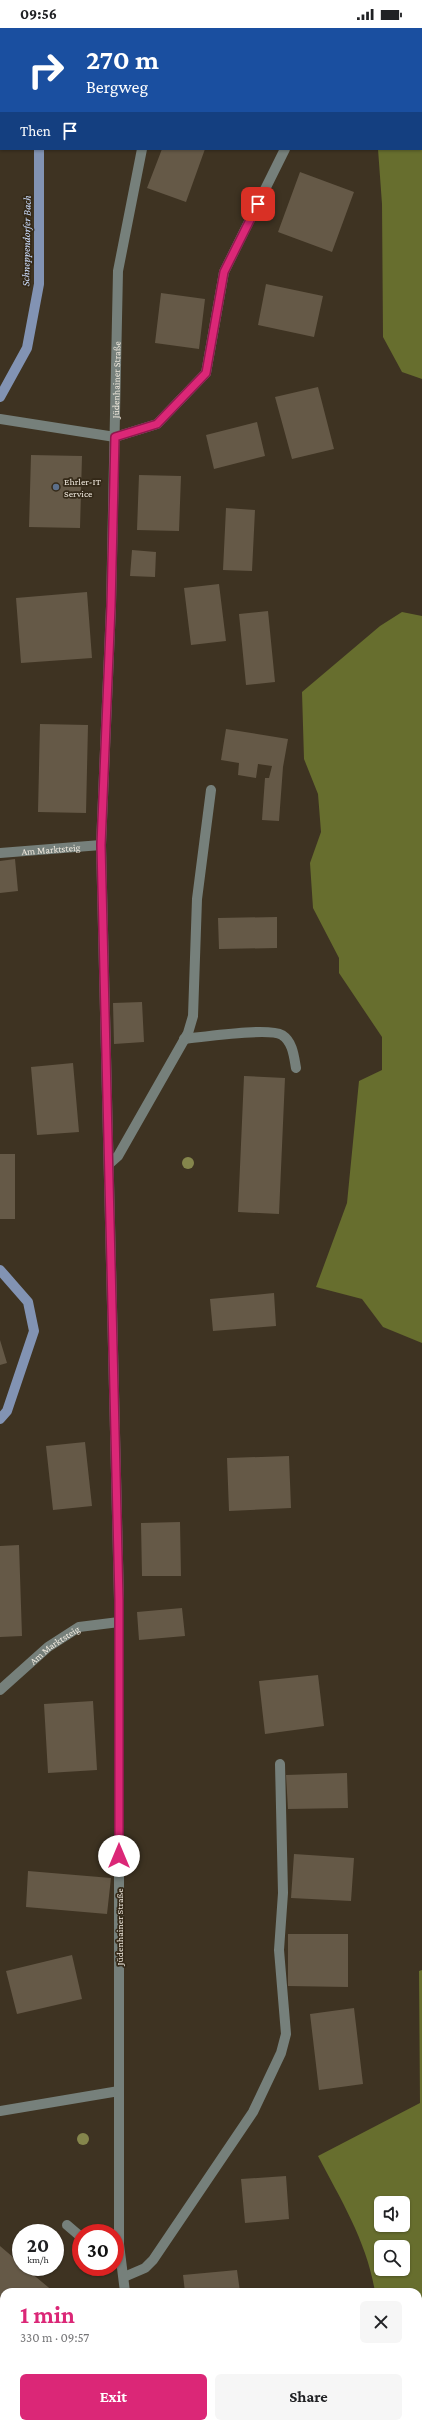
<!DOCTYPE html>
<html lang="en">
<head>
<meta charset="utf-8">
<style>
	body { margin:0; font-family:"Crimson Pro",serif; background:#f6f6f6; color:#202124; height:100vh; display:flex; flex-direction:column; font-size:15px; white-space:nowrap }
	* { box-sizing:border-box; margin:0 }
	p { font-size:13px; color:#757577 }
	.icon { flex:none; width:22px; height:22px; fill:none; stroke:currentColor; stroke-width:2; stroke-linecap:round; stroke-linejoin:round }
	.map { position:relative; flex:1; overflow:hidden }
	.sheet { position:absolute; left:0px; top:2260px; width:422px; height:140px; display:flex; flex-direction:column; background:#fff; border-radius:12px 12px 0 0; box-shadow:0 1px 3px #0004 }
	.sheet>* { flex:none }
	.hud { position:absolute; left:0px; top:0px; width:422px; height:122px; box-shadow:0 1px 3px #0004; background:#1a4fa0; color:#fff; overflow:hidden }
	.fabs { position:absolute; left:374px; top:2168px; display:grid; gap:8px }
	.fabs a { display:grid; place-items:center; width:36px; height:36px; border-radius:6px; background:#fff; box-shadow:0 1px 3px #0004; font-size:20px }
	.speed { position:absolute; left:12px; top:2196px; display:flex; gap:8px; font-size:20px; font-weight:700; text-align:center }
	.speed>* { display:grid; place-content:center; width:52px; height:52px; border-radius:50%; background:#fff; box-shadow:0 1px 3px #0004; line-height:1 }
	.speed small { font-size:10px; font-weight:400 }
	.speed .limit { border:6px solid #d22; background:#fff; color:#111 }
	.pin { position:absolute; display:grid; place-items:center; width:34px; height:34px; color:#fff; margin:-17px; border-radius:8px; box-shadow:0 2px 6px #0006 }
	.me { position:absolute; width:44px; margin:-22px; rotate:0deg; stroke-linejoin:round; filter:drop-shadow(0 0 3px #0008) }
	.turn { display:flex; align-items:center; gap:14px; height:84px; padding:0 20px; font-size:18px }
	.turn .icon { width:52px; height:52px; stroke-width:2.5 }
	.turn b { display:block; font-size:28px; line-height:34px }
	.then { display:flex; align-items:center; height:38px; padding:0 20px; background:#0003; gap:8px; font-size:15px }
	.round { display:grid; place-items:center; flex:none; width:42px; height:42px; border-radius:6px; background:#f6f6f6 }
	.headline { display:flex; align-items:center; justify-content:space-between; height:68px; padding:0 20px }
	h1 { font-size:24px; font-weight:700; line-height:30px; color:#db2777 }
	.primary-button { display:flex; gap:8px; margin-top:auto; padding:8px 20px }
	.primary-button a { flex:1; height:46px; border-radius:6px; background:#db2777; color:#fff; font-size:16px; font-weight:700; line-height:46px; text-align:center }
	.primary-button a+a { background:#f6f6f6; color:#202124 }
	.status { display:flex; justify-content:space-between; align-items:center; height:28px; padding:0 20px; background:#fff; direction:ltr }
	.status svg { height:11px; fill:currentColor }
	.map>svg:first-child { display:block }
	.forest { fill:#676e2e; fill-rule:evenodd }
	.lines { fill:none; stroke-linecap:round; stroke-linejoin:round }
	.stream { stroke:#8293b3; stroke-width:10 }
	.building { fill:#655947 }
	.minor { stroke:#76807b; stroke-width:10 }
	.tree { fill:#85864c }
	.route-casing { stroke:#8e194d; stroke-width:10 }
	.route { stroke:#db2777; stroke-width:7 }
	.service-dot { fill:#5c6f8a; stroke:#342918; stroke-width:1.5 }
	.labels { text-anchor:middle; stroke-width:3.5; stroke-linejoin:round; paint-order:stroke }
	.street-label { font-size:10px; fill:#eee7dc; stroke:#342918 }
	.poi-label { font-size:10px; fill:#eee7dc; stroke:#342918; text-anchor:start }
	.water-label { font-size:11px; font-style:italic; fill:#ccddfd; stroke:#342918 }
</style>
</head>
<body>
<div class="status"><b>09:56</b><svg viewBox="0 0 49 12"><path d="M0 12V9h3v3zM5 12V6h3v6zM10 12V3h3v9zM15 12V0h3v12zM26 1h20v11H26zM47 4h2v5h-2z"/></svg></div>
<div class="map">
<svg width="422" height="2400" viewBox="0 0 422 2400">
	<rect width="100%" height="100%" fill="#3e3322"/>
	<path class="forest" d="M 184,0 L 422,0 L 422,351 L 402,344 L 383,309 L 382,176 L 378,121 L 421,121 L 421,1 Z
		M 402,584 L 422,588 L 422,1315 L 383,1299 L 362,1271 L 316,1259 L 347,1175 L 359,1053 L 382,1042 L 382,1009 L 339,945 L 339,930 L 313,880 L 310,835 L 321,804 L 318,766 L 304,731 L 302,664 L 380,598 Z
		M 422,1942 L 422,2400 L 394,2400 L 394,2396 L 418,2396 L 418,2264 L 375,2264 C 367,2214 341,2172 318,2128 L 420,2075 L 419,1943 ZM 381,2175 L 403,2175 L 403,2197 L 381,2197 ZM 381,2219 L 403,2219 L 403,2241 L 381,2241 Z"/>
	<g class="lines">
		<path class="stream" d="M 56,1 L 56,0
			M 0,369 L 27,320 L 39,256 L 39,121
			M 0,1242 L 28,1274 L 34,1303 L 7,1383 L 0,1391
			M 0,2309 L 4,2313
			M 75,2396 L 77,2400"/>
	</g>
	<path class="building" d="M 162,121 L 205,121 L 186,174 L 147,160 Z
		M 300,144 L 354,164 L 332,224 L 278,204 Z
		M 266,256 L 323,268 L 314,309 L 258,297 Z
		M 161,265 L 205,271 L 199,321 L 155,315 Z
		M 318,359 L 334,421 L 292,431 L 275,369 Z
		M 257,394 L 265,428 L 214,441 L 206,407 Z
		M 31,427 L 82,428 L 80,500 L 29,499 Z
		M 139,447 L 181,448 L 179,503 L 137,502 Z
		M 226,480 L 255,482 L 252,543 L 223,542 Z
		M 132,522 L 156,524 L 155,549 L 130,548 Z
		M 219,556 L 226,613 L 191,617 L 184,560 Z
		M 87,564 L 92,630 L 21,635 L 16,570 Z
		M 268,583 L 275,654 L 246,657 L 239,586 Z
		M 40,696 L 88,697 L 86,785 L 38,784 Z
		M 226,701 L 288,711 L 283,739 L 279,793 L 262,792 L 265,750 L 269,750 L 272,738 L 258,736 L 256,750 L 238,747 L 239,735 L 221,732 Z
		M 15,831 L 18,863 L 0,865 L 0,833 Z
		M 277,889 L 277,920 L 219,921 L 218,890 Z
		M 142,974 L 144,1014 L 114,1016 L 113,975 Z
		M 73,1035 L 79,1104 L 37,1107 L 31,1039 Z
		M 244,1048 L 285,1050 L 279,1186 L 238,1184 Z
		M 0,1126 L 15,1126 L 15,1191 L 0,1191 Z
		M 274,1265 L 276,1298 L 213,1303 L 210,1271 Z
		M 0,1312 L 7,1335 L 0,1337 Z
		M 85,1414 L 92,1478 L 53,1482 L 46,1418 Z
		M 289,1428 L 291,1480 L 229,1483 L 227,1430 Z
		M 180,1494 L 181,1548 L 142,1548 L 141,1495 Z
		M 19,1517 L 22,1608 L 0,1609 L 0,1518 Z
		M 182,1580 L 185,1608 L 139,1612 L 137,1584 Z
		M 318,1647 L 324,1698 L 265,1706 L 259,1653 Z
		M 93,1673 L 97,1742 L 48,1745 L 44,1676 Z
		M 347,1745 L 348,1780 L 288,1781 L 286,1747 Z
		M 294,1826 L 354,1830 L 351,1873 L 291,1870 Z
		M 28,1843 L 111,1850 L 107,1886 L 26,1879 Z
		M 288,1906 L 348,1906 L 348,1959 L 288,1958 Z
		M 72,1927 L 82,1971 L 17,1986 L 6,1943 Z
		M 354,1980 L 363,2056 L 319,2062 L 310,1986 Z
		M 286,2148 L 289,2191 L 245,2195 L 241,2151 Z
		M 0,2218 L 21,2236 L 21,2239 L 24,2239 L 54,2264 L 4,2264 L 4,2276 L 0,2272 Z
		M 237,2242 L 240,2264 L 185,2264 L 183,2247 Z"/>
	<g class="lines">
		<g class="minor">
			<path d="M 165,1 L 166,0"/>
			<path d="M 0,391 L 115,409 L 157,396 L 206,345 L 224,244 L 285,121"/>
			<path id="s1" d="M 0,825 L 101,817"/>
			<path d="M 184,1011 C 204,1009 268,999 282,1007 C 293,1014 294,1029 296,1040"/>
			<path d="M 109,1136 L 118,1128 L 188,1005 L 193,988 L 197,871 L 211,762"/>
			<path id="s2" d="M 0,1662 L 48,1619 L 79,1599 L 119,1594"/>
			<path d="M 0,2083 L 119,2063"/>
			<path d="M 67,2197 L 81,2209"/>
			<path d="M 124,2249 L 145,2240 L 153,2232 L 253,2084 L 281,2025 L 286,2006 L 279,1922 L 283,1865 L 280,1736"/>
			<path id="s3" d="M 125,2264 L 119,2216 L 119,1572 L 101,817 L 111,578 L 118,243 L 142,121"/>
			<path d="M 0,2361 L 4,2362"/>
			<path d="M 47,2396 L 49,2400"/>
			<path d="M 142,2396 L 142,2400"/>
		</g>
	</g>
	<g class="tree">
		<circle cx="188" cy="1135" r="6"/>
		<circle cx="83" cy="2111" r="6"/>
	</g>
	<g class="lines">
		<defs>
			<path id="route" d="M 119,1828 L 119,1572 L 101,817 L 111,578 L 115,409 L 157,396 L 206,345 L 224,244 L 258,176"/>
		</defs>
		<use href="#route" class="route-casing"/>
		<use href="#route" class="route"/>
	</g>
	<circle class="service-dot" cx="56" cy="459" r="4"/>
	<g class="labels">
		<g class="street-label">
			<text dy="4" stroke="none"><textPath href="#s3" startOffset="1913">Jüdenhainer Straße</textPath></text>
			<text dy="4" stroke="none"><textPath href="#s1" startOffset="51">Am Marktsteig</textPath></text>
			<text dy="4" stroke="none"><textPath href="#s2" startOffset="71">Am Marktsteig</textPath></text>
			<text transform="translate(119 1899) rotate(-90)" y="4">Jüdenhainer Straße</text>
		</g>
		<g class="poi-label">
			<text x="64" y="457">Ehrler-IT<tspan x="64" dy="12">Service</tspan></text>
		</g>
		<g class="water-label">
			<text transform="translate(26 213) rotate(-89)" y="4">Schneppendorfer Bach</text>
		</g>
	</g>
</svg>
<div class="fabs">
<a><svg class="icon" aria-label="sound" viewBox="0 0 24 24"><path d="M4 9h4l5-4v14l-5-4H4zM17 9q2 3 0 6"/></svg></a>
<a><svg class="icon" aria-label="search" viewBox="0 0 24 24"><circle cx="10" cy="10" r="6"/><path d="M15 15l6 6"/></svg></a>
</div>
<div class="speed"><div>20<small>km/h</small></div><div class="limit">30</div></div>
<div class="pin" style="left:258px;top:176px;background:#d93025"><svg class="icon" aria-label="arrive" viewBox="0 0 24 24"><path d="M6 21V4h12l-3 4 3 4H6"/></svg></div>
<svg class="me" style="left:119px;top:1828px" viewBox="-20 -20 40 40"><circle r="19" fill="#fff"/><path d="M0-13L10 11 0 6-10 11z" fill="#db2777"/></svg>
<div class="hud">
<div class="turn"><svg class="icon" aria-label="right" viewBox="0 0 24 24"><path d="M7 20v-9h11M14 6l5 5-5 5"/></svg><div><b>270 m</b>Bergweg</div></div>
<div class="then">Then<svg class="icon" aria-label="arrive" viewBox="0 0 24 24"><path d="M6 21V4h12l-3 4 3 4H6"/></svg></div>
</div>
<section class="sheet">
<div class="headline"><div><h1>1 min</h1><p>330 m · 09:57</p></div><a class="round"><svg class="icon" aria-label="close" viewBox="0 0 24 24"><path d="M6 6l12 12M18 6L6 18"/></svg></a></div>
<div class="primary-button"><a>Exit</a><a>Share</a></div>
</section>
</div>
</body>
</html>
